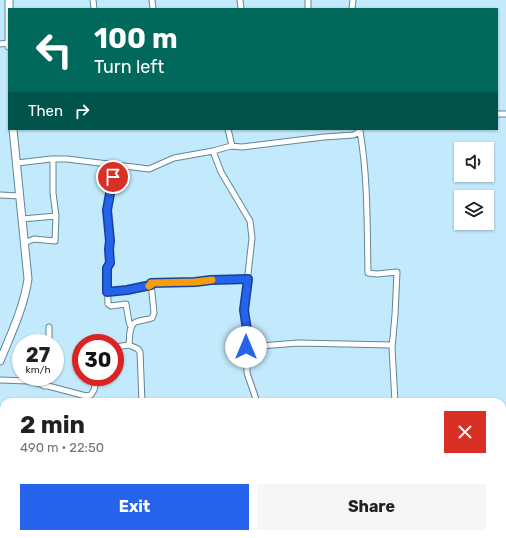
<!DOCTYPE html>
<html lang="en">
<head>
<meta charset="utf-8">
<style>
	body { margin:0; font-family:Rubik,sans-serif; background:#f6f6f6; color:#202124; height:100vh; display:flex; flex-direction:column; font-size:15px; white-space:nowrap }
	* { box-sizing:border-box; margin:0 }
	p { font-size:13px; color:#757577 }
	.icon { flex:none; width:22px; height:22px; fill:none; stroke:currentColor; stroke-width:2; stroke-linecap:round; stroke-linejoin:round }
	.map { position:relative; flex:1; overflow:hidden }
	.details { position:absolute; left:0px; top:398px; width:506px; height:140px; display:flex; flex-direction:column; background:#fff; border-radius:12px 12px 0 0; box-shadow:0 1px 3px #0004 }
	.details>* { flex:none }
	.guide { position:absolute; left:8px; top:8px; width:490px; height:122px; border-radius:0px; box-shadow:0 1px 3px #0004; background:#00695c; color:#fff; overflow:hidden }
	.tools { position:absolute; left:454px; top:142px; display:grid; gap:8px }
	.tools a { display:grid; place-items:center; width:40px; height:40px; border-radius:0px; background:#fff; box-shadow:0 1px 3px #0004; font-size:20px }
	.speed { position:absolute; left:12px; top:334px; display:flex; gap:8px; font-size:20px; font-weight:700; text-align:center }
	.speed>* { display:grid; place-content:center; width:52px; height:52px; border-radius:50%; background:#fff; box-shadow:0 1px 3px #0004; line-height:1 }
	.speed small { font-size:10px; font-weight:400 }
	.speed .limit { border:6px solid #d22; background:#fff; color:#111 }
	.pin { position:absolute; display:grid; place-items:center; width:34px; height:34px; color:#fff; margin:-17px; border:2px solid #fff; border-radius:50%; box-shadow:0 1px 4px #0007 }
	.me { position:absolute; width:44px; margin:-22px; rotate:0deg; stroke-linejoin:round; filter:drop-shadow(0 0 3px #0008) }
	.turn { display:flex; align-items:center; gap:14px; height:84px; padding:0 20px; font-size:18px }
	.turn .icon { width:52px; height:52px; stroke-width:2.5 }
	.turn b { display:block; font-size:28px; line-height:34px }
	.then { display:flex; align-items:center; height:38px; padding:0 20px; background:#0003; gap:8px; font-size:15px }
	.round { display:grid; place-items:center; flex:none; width:42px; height:42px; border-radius:0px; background:#f6f6f6 }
	.head { display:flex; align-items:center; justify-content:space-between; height:68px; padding:0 20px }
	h1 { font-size:24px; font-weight:700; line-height:30px }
	.cta { display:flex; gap:8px; margin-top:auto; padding:8px 20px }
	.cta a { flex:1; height:46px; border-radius:0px; background:#2563eb; color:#fff; font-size:16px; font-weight:700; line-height:46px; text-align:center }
	.cta a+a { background:#f6f6f6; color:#202124 }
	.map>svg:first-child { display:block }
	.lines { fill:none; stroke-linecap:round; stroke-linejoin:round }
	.street-casing { stroke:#628697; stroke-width:7 }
	.secondary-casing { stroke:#628697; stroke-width:9 }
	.primary-casing { stroke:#558fab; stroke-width:10 }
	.street { stroke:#fff; stroke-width:5 }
	.secondary { stroke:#fff; stroke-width:7 }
	.primary { stroke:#addef5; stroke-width:8 }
	.route-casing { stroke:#184099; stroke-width:10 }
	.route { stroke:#2563eb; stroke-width:7 }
	.slow { stroke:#f59e0b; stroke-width:7 }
</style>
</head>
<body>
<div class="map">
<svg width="506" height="538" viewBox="0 0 506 538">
	<rect width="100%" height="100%" fill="#c2e9fc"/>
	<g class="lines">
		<defs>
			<path id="street" d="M 93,0 L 94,9
				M 152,0 L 153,9
				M 240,0 L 241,9
				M 308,0 L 308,9
				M 352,9 L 353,0
				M 0,44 L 9,43
				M 497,114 L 506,114
				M 228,129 L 232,146
				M 360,131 C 368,178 367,225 368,273 L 377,274 L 397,272 L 395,315 L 392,348 L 395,402
				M 213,151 L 221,172 L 250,221 L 252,238 L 244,310 L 247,330 L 247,373 L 257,402
				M 17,163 L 51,159 L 67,159 L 149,169 L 174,158 L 213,151 L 231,146 L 242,147 L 324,137 L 354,135 L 360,131 L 360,129
				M 113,165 L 113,177 L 109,196 L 107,210 L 110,241 L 109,249 L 110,263 L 107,268 L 107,275 L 108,304 L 111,306 L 126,304 L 129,322 L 131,327
				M 0,195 L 20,196
				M 22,219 L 56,216
				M 24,243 L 34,239 L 55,241 L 56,216 L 53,193 L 53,159
				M 107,292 L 127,290 L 151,285
				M 49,343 L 49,327
				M 129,345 C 130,339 128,325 136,322 C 141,320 147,320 152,318 L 154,313 L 151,283 L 195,283 L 211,280 L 248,279
				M 115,347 L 129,345 L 138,349 L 140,352 L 142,402
				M 247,347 L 298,343 L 392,345
				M 0,380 L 29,381 L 86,396 L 91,395 L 94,390 L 97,377
				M 44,386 L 45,377
				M 0,451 L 4,468
				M 502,485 L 506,485
				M 22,534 L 23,538
				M 76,534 L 77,538
				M 312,534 L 313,538
				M 329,534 L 331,538
				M 423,534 L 423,538
				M 462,534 L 462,538
				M 246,538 L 246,534"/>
			<path id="secondary" d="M 9,0 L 9,46
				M 0,361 C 11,334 24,307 28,279 L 13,129"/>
			<path id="primary" d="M 0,501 L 4,502
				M 152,534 L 161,538"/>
		</defs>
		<use href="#street" class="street-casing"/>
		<use href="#secondary" class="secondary-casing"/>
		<use href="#primary" class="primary-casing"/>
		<use href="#street" class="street"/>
		<use href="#secondary" class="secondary"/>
		<use href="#primary" class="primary"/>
	</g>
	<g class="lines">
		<defs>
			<path id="route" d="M 113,177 L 107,210 L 110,241 L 109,249 L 110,263 L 107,268 L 107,292 L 127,290 L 151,285 L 151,283 L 195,282 L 211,280 L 248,279 L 244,310 L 247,330 L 246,347"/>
		</defs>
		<use href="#route" class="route-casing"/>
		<use href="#route" class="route"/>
		<path class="slow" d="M 149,286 L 151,285 L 151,283 L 195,282 L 212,280"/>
	</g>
</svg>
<div class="tools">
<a><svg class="icon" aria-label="sound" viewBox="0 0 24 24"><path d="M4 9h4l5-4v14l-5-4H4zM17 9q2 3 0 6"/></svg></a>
<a><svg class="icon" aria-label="layers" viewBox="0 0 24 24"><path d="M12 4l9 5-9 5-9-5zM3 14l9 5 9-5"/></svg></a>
</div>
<div class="speed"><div>27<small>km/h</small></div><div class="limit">30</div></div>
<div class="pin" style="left:113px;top:177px;background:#d93025"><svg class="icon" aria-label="arrive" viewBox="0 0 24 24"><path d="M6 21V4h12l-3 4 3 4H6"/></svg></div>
<svg class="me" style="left:246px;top:347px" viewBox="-20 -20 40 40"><circle r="19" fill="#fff"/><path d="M0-13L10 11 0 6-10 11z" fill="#2563eb"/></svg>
<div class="guide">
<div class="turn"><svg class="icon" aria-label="left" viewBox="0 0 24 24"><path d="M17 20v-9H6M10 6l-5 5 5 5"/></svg><div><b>100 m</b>Turn left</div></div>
<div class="then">Then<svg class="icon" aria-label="right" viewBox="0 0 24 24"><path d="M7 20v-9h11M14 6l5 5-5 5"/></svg></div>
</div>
<section class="details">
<div class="head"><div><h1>2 min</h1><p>490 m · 22:50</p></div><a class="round" style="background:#d93025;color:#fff"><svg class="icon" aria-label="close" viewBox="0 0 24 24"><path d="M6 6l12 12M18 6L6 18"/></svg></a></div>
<div class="cta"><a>Exit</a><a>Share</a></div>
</section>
</div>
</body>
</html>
